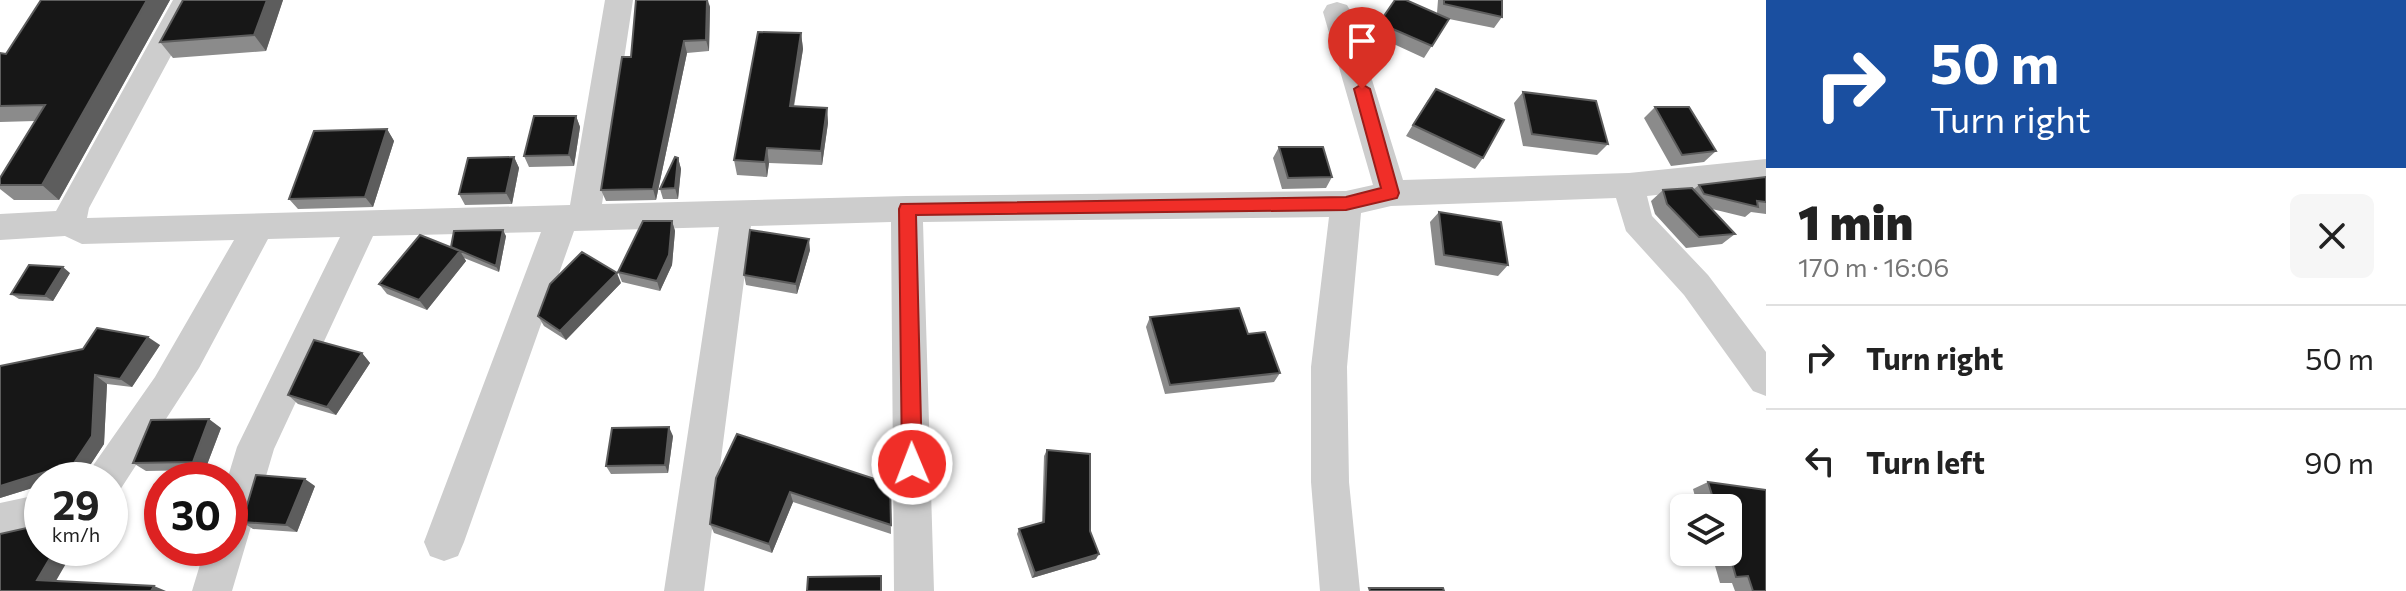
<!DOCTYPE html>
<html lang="en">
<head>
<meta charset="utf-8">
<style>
	body { margin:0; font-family:Commissioner,sans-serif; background:#f6f6f6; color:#222; height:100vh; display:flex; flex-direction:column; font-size:30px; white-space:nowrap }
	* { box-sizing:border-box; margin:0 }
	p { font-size:26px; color:#767676 }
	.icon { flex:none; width:44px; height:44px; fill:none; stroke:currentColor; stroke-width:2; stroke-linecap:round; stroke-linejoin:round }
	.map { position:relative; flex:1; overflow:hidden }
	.panel { display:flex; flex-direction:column; background:#fff; width:640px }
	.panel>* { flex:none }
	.banner { background:#1a4fa0; color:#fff; overflow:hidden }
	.buttons { position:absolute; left:1670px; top:494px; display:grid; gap:16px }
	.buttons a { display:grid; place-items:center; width:72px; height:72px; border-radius:12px; background:#fff; box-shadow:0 2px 6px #0004; font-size:40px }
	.speed { position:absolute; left:24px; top:462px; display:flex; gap:16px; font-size:40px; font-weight:700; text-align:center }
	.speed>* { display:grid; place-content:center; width:104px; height:104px; border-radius:50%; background:#fff; box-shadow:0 2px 6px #0004; line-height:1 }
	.speed small { font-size:20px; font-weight:400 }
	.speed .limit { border:12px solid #d22; background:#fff; color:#111 }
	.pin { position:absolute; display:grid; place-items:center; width:68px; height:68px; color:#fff; margin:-82px -34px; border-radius:50% 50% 50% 0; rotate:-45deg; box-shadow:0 0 8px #0007 }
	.pin .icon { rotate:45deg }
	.me { position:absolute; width:88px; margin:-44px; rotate:359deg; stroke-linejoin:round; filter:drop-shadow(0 0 6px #0008) }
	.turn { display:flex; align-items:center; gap:28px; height:168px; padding:0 32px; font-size:36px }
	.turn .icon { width:104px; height:104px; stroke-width:2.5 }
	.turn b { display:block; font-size:56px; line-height:68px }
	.round { display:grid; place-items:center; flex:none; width:84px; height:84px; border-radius:12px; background:#f6f6f6 }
	.headline { display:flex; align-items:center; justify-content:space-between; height:136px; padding:0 32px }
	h1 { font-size:48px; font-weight:800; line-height:60px }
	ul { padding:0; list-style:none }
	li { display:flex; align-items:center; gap:24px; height:104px; padding:0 32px; border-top:2px solid #e0e0e0 }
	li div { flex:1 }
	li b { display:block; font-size:30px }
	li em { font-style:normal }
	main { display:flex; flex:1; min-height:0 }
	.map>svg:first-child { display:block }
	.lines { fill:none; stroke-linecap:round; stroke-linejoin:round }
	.street { fill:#cdcdcd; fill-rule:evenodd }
	.wall { fill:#8b8b8b }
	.shaded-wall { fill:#5d5d5d }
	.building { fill:#171717; stroke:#5d5d5d; stroke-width:2 }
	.route { fill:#f02e28; stroke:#9c1e1a; stroke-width:2 }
</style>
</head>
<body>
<main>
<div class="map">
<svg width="1766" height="591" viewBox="0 0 1766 591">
	<rect width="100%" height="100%" fill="#fff"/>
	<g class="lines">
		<path class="street" d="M 173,0 L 201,0 L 89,208 L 87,218 L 570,205 L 605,0 L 633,0 L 602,204 L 907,196 L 1346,191 L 1373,185 L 1323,12 L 1327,5 L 1337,2 L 1347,5 L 1351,12 L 1403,180 L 1629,173 L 1766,159 L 1766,183 L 1647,196 L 1652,216 L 1708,275 L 1766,352 L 1766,396 L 1753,391 L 1684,295 L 1626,231 L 1616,198 L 1391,206 L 1361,213 L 1347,367 L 1349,482 L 1360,591 L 1320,591 L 1311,482 L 1311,367 L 1329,217 L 923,222 L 934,591 L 894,591 L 891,222 L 751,226 L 704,591 L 664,591 L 719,227 L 574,231 L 464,542 L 458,556 L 444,561 L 430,556 L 424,542 L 541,232 L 373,236 L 274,449 L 232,591 L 192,591 L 205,548 L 230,548 L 230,480 L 227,480 L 237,447 L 340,237 L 268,239 L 199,368 L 118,493 L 110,496 L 110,480 L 86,480 L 92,467 L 155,377 L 234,240 L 82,244 L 65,236 L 0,240 L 0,214 L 56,211 Z
			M 42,494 L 42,532 L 0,541 L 0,503 Z"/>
	</g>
	<path class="wall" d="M 41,0 L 170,0 L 59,200 L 14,200 L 0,189 L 0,178 L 35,121 L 0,122 L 0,53 L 6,54 Z
		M 183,0 L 283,0 L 266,51 L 173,58 L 160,42 Z
		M 636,0 L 708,0 L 710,7 L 709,51 L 687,53 L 656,200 L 606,201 L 601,190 L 631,57 Z
		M 1438,0 L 1502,0 L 1502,17 L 1494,28 L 1449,19 L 1424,58 L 1372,34 L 1379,23 L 1437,13 Z
		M 801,33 L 803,49 L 794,107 L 827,108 L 828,123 L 822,165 L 769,163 L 767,177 L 737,175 L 734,160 Z
		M 1523,92 L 1608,144 L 1597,155 L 1523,146 L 1514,103 Z
		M 1428,100 L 1483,158 L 1475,169 L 1406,136 Z
		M 1655,107 L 1716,151 L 1704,162 L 1671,166 L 1644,118 Z
		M 576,116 L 580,127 L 574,166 L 529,167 L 524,156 Z
		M 387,129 L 394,141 L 373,207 L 298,209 L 289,199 Z
		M 1279,147 L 1332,177 L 1326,188 L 1282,189 L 1273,158 Z
		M 514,157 L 519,168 L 512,204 L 465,205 L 459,194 Z
		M 678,158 L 681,169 L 678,199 L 663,199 L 660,189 Z
		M 1766,177 L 1766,214 L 1751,212 L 1745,217 L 1712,209 L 1735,234 L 1722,244 L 1686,248 L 1655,214 L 1651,201 L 1663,190 L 1694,189 L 1699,185 Z
		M 1439,212 L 1508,265 L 1498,276 L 1435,265 L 1430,222 Z
		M 672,221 L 675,231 L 672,265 L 660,291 L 622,282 L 618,272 Z
		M 506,236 L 499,272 L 464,258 L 466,261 L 427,310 L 387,294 L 379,284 L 451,247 Z
		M 810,250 L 797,294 L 746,285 L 744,275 Z
		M 70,273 L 53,301 L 19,299 L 11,294 Z
		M 621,283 L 566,340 L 544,326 L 538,316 Z
		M 1150,317 L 1248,334 L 1280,373 L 1274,382 L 1165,394 L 1146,327 Z
		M 160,345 L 132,387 L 107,384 L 104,444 L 87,470 L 56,480 L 42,480 L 42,485 L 0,498 L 0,366 L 83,349 Z
		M 362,353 L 370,363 L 336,415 L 298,404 L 288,395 Z
		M 221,428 L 205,470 L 146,471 L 133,463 Z
		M 673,436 L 668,473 L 611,474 L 606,466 Z
		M 1047,450 L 1090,531 L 1096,559 L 1032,578 L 1017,534 L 1019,529 L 1042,522 L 1044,456 Z
		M 716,478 L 890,484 L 891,534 L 793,502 L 772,553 L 714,533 L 710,524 Z
		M 1708,482 L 1766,490 L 1766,591 L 1735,591 L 1732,583 L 1720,583 L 1711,552 L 1728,552 L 1728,508 L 1698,508 L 1693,489 Z
		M 315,486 L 297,532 L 253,529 L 242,522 Z"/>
	<path class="shaded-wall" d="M 147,0 L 170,0 L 59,200 L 42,185 Z
		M 267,0 L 283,0 L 266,51 L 254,35 Z
		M 707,0 L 710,7 L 709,51 L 706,40 Z
		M 801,33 L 803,49 L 791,121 L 790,106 Z
		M 684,41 L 687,53 L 656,200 L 653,189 Z
		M 827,108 L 828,123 L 822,165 L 821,151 Z
		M 576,116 L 580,127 L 574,166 L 569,155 Z
		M 387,129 L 394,141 L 373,207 L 365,197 Z
		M 767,148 L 769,163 L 767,177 L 765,162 Z
		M 514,157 L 519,168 L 512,204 L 506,193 Z
		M 678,158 L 681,169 L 678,199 L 675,188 Z
		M 672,221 L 675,231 L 672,265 L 660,291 L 657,281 Z
		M 503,230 L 506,236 L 499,272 L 496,266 Z
		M 809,239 L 810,250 L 797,294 L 796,284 Z
		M 460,251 L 466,261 L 427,310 L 419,300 Z
		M 63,267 L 70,273 L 53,301 L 45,296 Z
		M 617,273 L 621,283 L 566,340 L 560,331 Z
		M 148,337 L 160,345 L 132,387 L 120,379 Z
		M 362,353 L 370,363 L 336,415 L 327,407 Z
		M 95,375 L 107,384 L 104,444 L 87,470 L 56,480 L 42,480 L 42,485 L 0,498 L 0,486 Z
		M 209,419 L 221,428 L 205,470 L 193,462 Z
		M 669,427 L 673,436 L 668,473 L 665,465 Z
		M 212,472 L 224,480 L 215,480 Z
		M 305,479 L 315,486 L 297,532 L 286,525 Z
		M 790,492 L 793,502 L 772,553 L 769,544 Z
		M 56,548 L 75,548 L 53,586 L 37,580 Z
		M 1099,554 L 1096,559 L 1032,578 L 1035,573 Z
		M 154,586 L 166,591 L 151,591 Z"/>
	<path class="building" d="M 41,0 L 147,0 L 42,185 L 0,185 L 0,178 L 45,105 L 0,106 L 0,53 L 6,54 Z
		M 183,0 L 267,0 L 254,35 L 160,42 Z
		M 636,0 L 707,0 L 706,40 L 684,41 L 653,189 L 601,190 L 622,57 L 631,57 Z
		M 1395,0 L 1406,0 L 1449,19 L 1432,46 L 1379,23 Z
		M 1444,0 L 1502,0 L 1502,17 L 1444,4 Z
		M 758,32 L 801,33 L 790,106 L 827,108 L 821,151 L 767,148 L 765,162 L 734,160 Z
		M 1436,89 L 1504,120 L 1483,158 L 1413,125 Z
		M 1523,92 L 1596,101 L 1608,144 L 1532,134 Z
		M 1655,107 L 1689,107 L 1716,151 L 1682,155 Z
		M 534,116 L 576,116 L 569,155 L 524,156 Z
		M 387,129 L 365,197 L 289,199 L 314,131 Z
		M 1279,147 L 1323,147 L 1332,177 L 1288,178 Z
		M 514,157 L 506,193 L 459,194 L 468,158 Z
		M 675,157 L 678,158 L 675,188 L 660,189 Z
		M 1766,177 L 1766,202 L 1757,201 L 1758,207 L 1704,194 L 1699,185 Z
		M 1692,188 L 1735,234 L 1699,237 L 1667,204 L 1663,190 Z
		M 1439,212 L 1501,222 L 1508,265 L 1444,255 Z
		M 643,221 L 672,221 L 669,255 L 657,281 L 618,272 Z
		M 503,230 L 496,266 L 451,247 L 454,231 Z
		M 750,230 L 809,239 L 796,284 L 744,275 Z
		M 420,235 L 460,251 L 419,300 L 379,284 Z
		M 582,252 L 617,273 L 560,331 L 538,316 L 550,284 Z
		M 29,265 L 63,267 L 45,296 L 11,294 Z
		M 1239,308 L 1248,334 L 1265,332 L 1280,373 L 1170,385 L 1150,317 Z
		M 97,328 L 148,337 L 120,379 L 95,375 L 92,436 L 74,463 L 0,486 L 0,366 L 83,349 Z
		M 314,340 L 362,353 L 327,407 L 288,395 Z
		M 209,419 L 193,462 L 133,463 L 151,420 Z
		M 669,427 L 665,465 L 606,466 L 612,428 Z
		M 737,434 L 890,484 L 891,525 L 790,492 L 769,544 L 710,524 L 716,478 Z
		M 1047,450 L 1090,454 L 1090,531 L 1099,554 L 1035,573 L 1019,529 L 1044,522 Z
		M 189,471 L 212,472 L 215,475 L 215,480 L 185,480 Z
		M 256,475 L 305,479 L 286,525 L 242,522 Z
		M 1708,482 L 1766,490 L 1766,591 L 1753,591 L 1748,576 L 1736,577 L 1728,549 L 1728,508 L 1716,508 Z
		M 29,518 L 42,520 L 42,548 L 56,548 L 37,580 L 154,586 L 151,591 L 0,591 L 0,534 L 27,528 Z
		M 881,576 L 881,591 L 807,591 L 808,577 Z
		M 1369,588 L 1443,588 L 1444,591 L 1370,591 Z"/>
	<path class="route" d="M 1362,84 L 1370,89 L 1399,193 L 1397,198 L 1346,210 L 916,215 L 922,464 L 919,470 L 912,473 L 904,470 L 902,464 L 899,209 L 901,204 L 1346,197 L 1381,188 L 1354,89 Z"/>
</svg>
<div class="buttons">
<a><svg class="icon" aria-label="layers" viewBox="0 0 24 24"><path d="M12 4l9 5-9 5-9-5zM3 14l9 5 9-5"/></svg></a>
</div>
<div class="speed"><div>29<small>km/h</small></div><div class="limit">30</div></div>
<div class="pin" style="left:1362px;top:89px;background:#d93025"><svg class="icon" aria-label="arrive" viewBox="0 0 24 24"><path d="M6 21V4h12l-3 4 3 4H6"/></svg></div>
<svg class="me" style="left:912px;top:464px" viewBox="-20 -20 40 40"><circle r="17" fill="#f02e28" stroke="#fff" stroke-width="3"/><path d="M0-11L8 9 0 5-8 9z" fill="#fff"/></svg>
</div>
<section class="panel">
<div class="banner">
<div class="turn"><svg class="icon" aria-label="right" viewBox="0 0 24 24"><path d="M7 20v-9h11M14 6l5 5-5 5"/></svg><div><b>50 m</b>Turn right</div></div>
</div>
<div class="headline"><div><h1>1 min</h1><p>170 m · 16:06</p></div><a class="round"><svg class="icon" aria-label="close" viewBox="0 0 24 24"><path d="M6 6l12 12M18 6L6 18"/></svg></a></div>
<ul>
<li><svg class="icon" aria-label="right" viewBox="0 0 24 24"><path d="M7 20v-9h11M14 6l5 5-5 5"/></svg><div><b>Turn right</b></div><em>50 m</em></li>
<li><svg class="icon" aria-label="left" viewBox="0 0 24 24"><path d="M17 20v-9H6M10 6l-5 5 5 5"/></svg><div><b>Turn left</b></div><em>90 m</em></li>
</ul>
</section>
</main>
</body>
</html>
